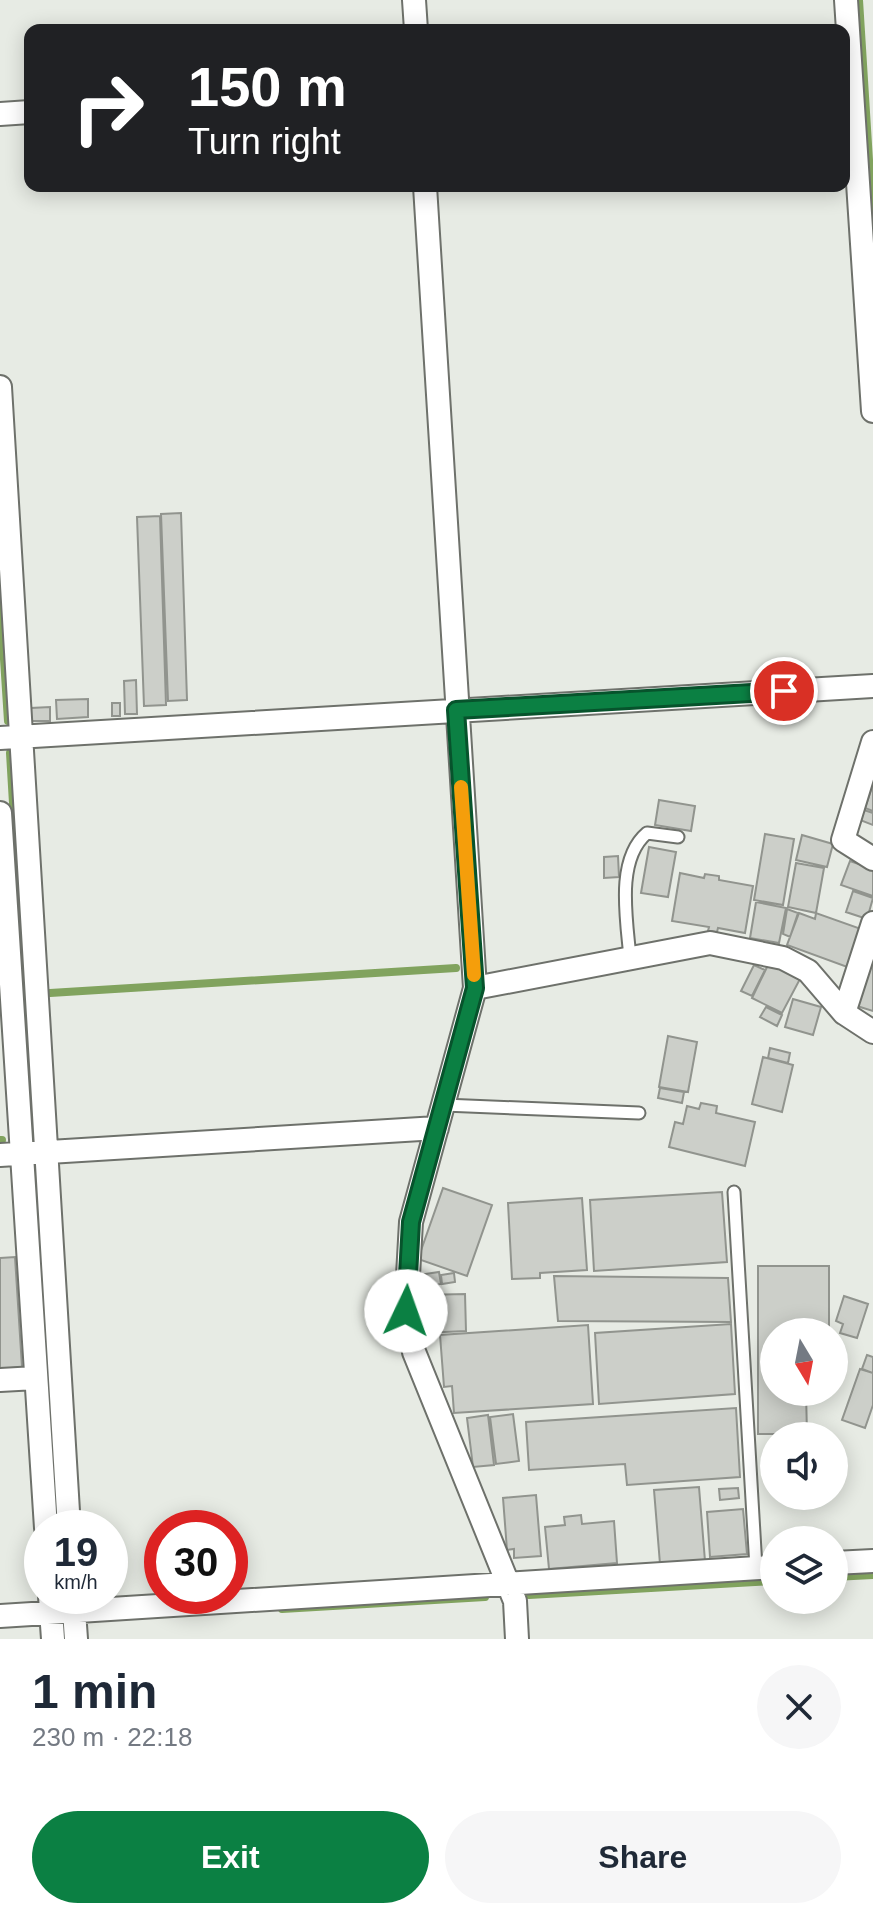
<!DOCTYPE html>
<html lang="en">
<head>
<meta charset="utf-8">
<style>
	body { margin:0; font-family:Helvetica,sans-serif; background:#f6f6f7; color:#1f2937; height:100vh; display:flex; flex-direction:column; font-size:30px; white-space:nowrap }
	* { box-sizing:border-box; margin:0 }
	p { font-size:26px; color:#747a83 }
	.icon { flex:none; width:44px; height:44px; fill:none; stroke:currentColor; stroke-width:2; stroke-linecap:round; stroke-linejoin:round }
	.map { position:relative; height:1639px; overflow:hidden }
	.sheet { display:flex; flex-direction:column; background:#fff; flex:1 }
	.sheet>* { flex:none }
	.guide { position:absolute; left:24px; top:24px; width:826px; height:168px; border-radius:16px; box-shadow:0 4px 20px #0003; background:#202124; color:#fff; overflow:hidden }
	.needle { width:52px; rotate:170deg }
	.buttons { position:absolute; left:760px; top:1318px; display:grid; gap:16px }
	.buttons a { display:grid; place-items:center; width:88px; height:88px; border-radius:50%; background:#fff; box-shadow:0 4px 20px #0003; font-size:40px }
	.speed { position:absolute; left:24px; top:1510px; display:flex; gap:16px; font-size:40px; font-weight:700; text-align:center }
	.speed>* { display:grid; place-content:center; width:104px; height:104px; border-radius:50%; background:#fff; box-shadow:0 4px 20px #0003; line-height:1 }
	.speed small { font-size:20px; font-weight:400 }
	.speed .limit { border:12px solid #d22; background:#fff; color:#111 }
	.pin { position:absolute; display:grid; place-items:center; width:68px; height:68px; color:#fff; margin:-34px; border:4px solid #fff; border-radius:50%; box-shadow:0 2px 8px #0007 }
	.me { position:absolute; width:88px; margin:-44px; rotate:3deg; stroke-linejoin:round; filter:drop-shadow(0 0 6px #0008) }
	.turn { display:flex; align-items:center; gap:28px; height:168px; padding:0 32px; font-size:36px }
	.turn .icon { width:104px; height:104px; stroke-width:2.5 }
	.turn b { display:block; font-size:56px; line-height:68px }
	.round { display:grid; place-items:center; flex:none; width:84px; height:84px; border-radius:42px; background:#f6f6f7 }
	.summary { display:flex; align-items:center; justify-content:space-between; height:136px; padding:0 32px }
	h1 { font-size:48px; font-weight:600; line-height:60px }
	.action { display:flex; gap:16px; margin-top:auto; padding:16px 32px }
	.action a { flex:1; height:92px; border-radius:48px; background:#0b8043; color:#fff; font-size:32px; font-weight:600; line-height:92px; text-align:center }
	.action a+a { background:#f6f6f7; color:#1f2937 }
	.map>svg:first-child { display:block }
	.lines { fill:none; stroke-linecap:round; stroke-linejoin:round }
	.stream { stroke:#81a35e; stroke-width:8 }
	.building { fill:#cccfc9; stroke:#91948e; stroke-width:2 }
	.service-casing { stroke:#6e716b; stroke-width:15 }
	.minor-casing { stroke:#6e716b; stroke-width:26 }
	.service { stroke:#fff; stroke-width:11 }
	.minor { stroke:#fff; stroke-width:22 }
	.route-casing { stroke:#07532c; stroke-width:20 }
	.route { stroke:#0b8043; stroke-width:14 }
	.slow { stroke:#f59e0b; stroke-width:14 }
</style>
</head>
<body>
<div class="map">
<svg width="873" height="1639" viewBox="0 0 873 1639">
	<rect width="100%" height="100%" fill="#e7ebe4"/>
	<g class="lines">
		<path class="stream" d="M 859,0 L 873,224
			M 0,597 L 8,721
			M 10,753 L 33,1138
			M 50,993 L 456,968
			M 0,1140 L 2,1140
			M 35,1165 L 55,1495
			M 834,1577 L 873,1575
			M 529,1595 L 774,1581
			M 282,1609 L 485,1597"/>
	</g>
	<path class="building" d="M 181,513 L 187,700 L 168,701 L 161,514 Z
		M 160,516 L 166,705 L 144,706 L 137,517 Z
		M 136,680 L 137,714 L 125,714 L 124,681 Z
		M 88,699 L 88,717 L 57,719 L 56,700 Z
		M 112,703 L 120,703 L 120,716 L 112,716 Z
		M 50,707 L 50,721 L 31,721 L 31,708 Z
		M 873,784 L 873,811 L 865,808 Z
		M 659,800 L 695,806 L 691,831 L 655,825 Z
		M 864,810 L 873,813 L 873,825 L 860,820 Z
		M 765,834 L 794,839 L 783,905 L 754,900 Z
		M 802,835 L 833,844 L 827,867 L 796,860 Z
		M 649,847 L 676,852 L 668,897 L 641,893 Z
		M 618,856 L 619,877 L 604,878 L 604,857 Z
		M 850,861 L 873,869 L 873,896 L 841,885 Z
		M 796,863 L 824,868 L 816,913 L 788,907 Z
		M 680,873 L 704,878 L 705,874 L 719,876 L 719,880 L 753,886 L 745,933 L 718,928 L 717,932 L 708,931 L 709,927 L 672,921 Z
		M 853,891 L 873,898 L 867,919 L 846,912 Z
		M 756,902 L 786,908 L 779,943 L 750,938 Z
		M 787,909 L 798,913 L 790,937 L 783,934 Z
		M 799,913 L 815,919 L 816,913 L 864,930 L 850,968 L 787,945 Z
		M 873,960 L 873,1011 L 857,1006 Z
		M 769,963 L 800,979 L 782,1013 L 752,998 Z
		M 754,965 L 765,970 L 752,996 L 741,991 Z
		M 793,999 L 821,1007 L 813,1035 L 785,1027 Z
		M 766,1007 L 782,1015 L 777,1026 L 760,1017 Z
		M 668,1036 L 697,1042 L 688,1092 L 659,1087 Z
		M 770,1048 L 790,1053 L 788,1063 L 768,1058 Z
		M 763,1057 L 793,1065 L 782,1112 L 752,1104 Z
		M 660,1088 L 684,1092 L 682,1103 L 658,1098 Z
		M 701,1103 L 717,1106 L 716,1113 L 755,1122 L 745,1166 L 669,1147 L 675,1122 L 683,1124 L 687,1106 L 699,1109 Z
		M 443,1188 L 492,1205 L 467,1276 L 418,1259 Z
		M 722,1192 L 727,1262 L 594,1271 L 590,1200 Z
		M 582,1198 L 587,1270 L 540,1273 L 540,1278 L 512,1279 L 508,1203 Z
		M 15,1257 L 22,1367 L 0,1369 L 0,1258 Z
		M 758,1266 L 829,1266 L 829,1332 L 774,1332 L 774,1392 L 806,1392 L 807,1434 L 758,1434 Z
		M 439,1272 L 441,1284 L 426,1286 L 425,1274 Z
		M 454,1273 L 455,1282 L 442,1284 L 441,1275 Z
		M 554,1276 L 728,1278 L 731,1322 L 558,1321 Z
		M 465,1294 L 466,1331 L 423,1333 L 422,1295 Z
		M 844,1296 L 868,1304 L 857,1338 L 840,1333 L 843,1324 L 836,1321 Z
		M 731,1324 L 735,1394 L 599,1404 L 595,1333 Z
		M 588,1325 L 593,1404 L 454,1413 L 452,1386 L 444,1387 L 440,1335 Z
		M 867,1355 L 873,1357 L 873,1373 L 862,1369 Z
		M 860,1369 L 873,1373 L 873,1405 L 865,1428 L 842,1420 Z
		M 736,1408 L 740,1477 L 627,1485 L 625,1464 L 529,1470 L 526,1422 Z
		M 513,1414 L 519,1461 L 496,1464 L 490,1417 Z
		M 488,1415 L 494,1465 L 473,1467 L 467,1418 Z
		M 699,1487 L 705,1561 L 660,1564 L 654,1490 Z
		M 738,1488 L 739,1498 L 720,1500 L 719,1489 Z
		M 536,1495 L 541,1556 L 514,1558 L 514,1549 L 507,1550 L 503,1498 Z
		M 743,1509 L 747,1554 L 710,1557 L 707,1512 Z
		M 581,1515 L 582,1524 L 614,1521 L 617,1563 L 549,1569 L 545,1527 L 565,1525 L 564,1517 Z"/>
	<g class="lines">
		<defs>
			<path id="service" d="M 630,958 C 627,921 615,860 647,833 L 678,837
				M 444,1105 L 639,1113
				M 734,1192 L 756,1568"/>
			<path id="minor" d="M 414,0 L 416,30
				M 846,0 L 873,411
				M 0,114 L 30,112
				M 425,186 L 475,988 L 411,1222 L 406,1311 L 414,1352 L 515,1601 L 517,1639
				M 0,387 L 69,1528
				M 0,738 L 873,686
				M 873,742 L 843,840 L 873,859
				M 0,813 L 46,1528
				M 475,988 L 710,943 L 783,958 L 808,971 L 844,1013 L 873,1032
				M 844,1013 L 873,923
				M 0,1155 L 437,1128
				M 0,1380 L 36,1378
				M 834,1563 L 873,1561
				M 50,1596 L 53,1639
				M 73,1597 L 76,1639
				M 0,1616 L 774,1567"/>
		</defs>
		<use href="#service" class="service-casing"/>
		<use href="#minor" class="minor-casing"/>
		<use href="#service" class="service"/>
		<use href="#minor" class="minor"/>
	</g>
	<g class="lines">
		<defs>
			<path id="route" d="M 406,1311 L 411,1222 L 475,988 L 456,710 L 784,691"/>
		</defs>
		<use href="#route" class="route-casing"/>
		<use href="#route" class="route"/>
		<path class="slow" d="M 461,787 L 474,975"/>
	</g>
</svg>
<div class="buttons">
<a><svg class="needle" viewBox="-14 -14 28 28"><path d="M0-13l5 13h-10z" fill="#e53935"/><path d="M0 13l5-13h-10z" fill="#747a83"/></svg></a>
<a><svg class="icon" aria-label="sound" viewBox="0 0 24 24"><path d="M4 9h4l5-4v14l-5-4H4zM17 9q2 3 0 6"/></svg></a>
<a><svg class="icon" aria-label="layers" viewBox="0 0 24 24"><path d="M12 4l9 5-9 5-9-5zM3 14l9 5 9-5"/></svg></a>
</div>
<div class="speed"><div>19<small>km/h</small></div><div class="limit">30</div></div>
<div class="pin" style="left:784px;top:691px;background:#d93025"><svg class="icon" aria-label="arrive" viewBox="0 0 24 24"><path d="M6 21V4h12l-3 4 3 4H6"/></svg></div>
<svg class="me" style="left:406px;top:1311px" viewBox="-20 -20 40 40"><circle r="19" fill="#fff"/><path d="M0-13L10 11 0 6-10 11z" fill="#0b8043"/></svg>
<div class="guide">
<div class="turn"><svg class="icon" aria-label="right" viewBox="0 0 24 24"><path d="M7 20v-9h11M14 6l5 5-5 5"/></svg><div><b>150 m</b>Turn right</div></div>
</div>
</div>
<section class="sheet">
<div class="summary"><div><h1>1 min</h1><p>230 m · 22:18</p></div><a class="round"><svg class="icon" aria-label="close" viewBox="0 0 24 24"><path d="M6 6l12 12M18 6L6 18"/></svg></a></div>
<div class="action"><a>Exit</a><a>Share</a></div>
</section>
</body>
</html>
